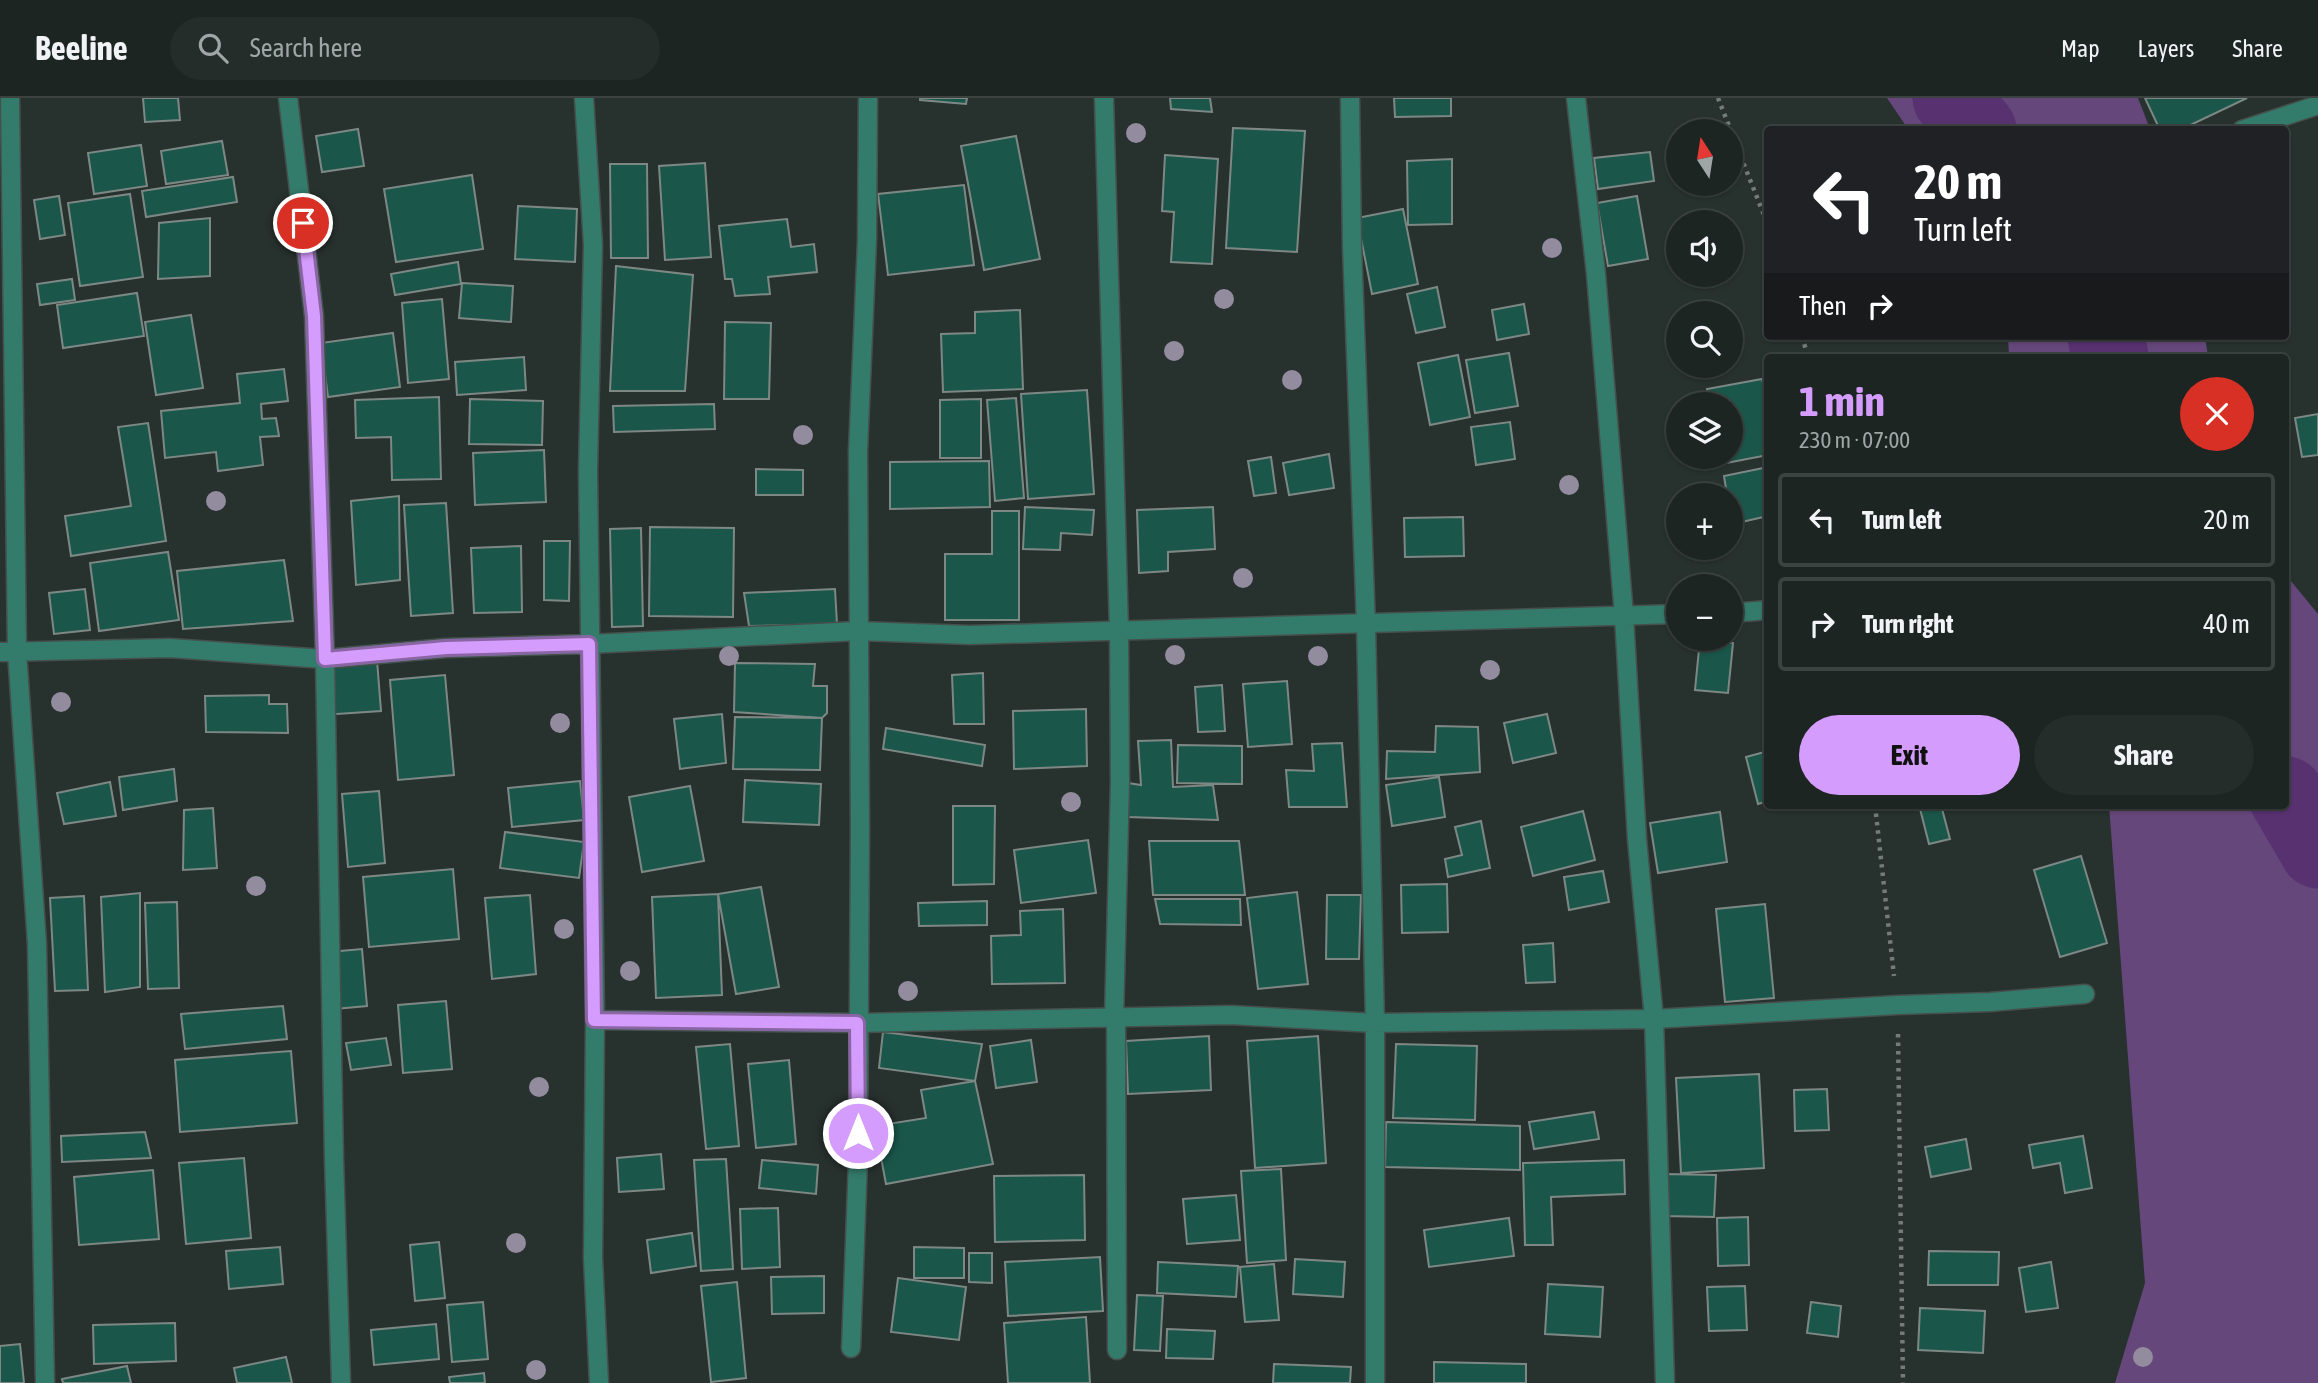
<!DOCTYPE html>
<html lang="en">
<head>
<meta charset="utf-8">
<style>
	body { margin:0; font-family:"Asap Condensed",sans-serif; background:#252d2a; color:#f1f3f6; height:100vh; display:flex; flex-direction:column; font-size:26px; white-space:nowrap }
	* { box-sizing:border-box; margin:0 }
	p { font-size:23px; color:#a0a5a5 }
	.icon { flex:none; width:38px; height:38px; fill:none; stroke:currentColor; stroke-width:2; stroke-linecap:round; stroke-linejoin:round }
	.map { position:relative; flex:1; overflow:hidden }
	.sheet { position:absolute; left:1764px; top:256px; width:525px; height:455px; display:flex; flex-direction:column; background:#1d2522; border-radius:7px; box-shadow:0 2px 5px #0004,0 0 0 2px #3b4240 }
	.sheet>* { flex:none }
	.guide { position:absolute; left:1764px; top:28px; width:525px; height:214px; border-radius:7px; box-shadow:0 2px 5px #0004,0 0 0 2px #3b4240; background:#202124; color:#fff; overflow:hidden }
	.needle { width:46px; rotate:348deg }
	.fabs { position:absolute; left:1666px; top:21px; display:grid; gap:14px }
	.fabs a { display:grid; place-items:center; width:77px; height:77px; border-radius:50%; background:#1d2522; box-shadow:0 2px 5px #0004,0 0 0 2px #3b4240; font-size:35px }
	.pin { position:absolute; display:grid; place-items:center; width:60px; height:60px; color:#fff; margin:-30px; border:4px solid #fff; border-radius:50%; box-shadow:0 2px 7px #0007 }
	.me { position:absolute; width:77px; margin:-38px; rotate:0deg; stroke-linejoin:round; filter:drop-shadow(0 0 5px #0008) }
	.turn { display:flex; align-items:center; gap:24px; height:147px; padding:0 35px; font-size:32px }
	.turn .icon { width:91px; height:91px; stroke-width:2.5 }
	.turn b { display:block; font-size:49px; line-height:60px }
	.then { display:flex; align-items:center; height:66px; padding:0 35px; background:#0003; gap:14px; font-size:26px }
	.round { display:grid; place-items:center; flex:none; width:74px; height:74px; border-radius:37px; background:#252d2a }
	.overview { display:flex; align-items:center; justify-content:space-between; height:119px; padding:0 35px }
	h1 { font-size:42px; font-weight:700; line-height:52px; color:#d49cfc }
	.cta { display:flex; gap:14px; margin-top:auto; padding:14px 35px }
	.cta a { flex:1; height:80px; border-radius:42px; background:#d49cfc; color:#111; font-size:28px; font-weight:700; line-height:80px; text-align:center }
	.cta a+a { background:#252d2a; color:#f1f3f6 }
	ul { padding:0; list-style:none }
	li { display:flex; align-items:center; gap:21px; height:94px; margin:0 14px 10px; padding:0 21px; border:4px solid #3b4240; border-radius:7px }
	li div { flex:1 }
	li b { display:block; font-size:26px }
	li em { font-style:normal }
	header { display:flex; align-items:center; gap:42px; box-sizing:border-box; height:98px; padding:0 35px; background:#1d2522; border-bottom:2px solid #3b4240 }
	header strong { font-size:33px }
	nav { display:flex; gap:38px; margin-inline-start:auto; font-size:24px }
	.search { width:490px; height:63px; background:#252d2a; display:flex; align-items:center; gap:18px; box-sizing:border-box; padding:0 24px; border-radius:38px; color:#a0a5a5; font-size:26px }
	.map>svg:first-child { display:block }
	.green { fill:#66477b }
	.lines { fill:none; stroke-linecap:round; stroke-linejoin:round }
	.river { stroke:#573170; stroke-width:77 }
	.building { fill:#1a574a; stroke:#7d8885; stroke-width:2 }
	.street-casing { stroke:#454f4c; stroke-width:21 }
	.path { stroke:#747c7a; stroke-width:4.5; stroke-dasharray:3.5 5; stroke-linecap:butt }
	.street { stroke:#337b6a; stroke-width:18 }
	.tree { fill:#938c9f }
	.route-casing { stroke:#8a65a4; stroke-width:18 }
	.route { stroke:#d49cfc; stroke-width:12 }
</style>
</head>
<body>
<header>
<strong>Beeline</strong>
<div class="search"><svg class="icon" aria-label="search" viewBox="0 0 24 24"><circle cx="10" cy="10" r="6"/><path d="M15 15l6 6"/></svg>Search here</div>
<nav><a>Map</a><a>Layers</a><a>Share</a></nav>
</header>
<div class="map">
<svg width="2318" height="1285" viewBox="0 0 2318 1285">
	<rect width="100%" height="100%" fill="#27312e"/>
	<path class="green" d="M 1887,0 L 2138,0 L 2150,31 L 1908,31 Z
		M 2008,238 L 2205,238 L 2208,259 L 2009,259 Z
		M 2286,477 L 2318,516 L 2318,1285 L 2115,1285 L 2145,1185 L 2109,707 L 2286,707 Z"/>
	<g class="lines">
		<path class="river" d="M 1951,0 L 1978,32
			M 2106,238 L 2110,259
			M 2286,697 L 2318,752"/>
	</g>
	<path class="building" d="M 143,0 L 178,0 L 180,22 L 145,24 Z
		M 920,0 L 967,0 L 966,6 L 920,2 Z
		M 1170,0 L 1210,0 L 1212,14 L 1171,11 Z
		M 1394,0 L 1451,0 L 1451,18 L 1395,19 Z
		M 2145,0 L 2247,0 L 2180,32 L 2160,32 Z
		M 1233,30 L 1305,33 L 1297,154 L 1226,150 Z
		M 358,31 L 364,68 L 322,74 L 316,38 Z
		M 1016,38 L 1040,161 L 984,172 L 961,48 Z
		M 222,43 L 228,77 L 166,86 L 161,53 Z
		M 141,47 L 147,88 L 94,96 L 88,55 Z
		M 1650,54 L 1654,83 L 1598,91 L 1594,60 Z
		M 1165,57 L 1218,61 L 1212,166 L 1171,164 L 1174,114 L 1162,113 Z
		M 1452,61 L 1452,126 L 1408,127 L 1407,63 Z
		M 705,65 L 711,159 L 665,162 L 659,68 Z
		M 610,66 L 647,66 L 648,160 L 611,160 Z
		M 472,77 L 483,151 L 396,164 L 384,91 Z
		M 233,79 L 237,104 L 146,119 L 142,93 Z
		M 964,87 L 974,167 L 888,177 L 878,96 Z
		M 130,96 L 143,179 L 80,188 L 68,105 Z
		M 59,98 L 65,137 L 40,141 L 34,102 Z
		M 1637,98 L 1648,161 L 1608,168 L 1597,105 Z
		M 518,108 L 577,111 L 575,164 L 515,161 Z
		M 1403,111 L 1418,186 L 1372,196 L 1357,120 Z
		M 210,120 L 210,178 L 158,181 L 159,125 Z
		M 787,121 L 791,149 L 814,146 L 817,174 L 768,179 L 770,196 L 735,198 L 732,181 L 725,181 L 719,128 Z
		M 458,164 L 461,186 L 395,197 L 391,176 Z
		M 616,168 L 693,177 L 685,293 L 610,293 Z
		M 72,181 L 75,202 L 40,207 L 37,186 Z
		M 462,185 L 513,188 L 511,224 L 459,220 Z
		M 1437,189 L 1445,229 L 1416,235 L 1407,196 Z
		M 137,195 L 144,238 L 63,250 L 57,207 Z
		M 442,201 L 449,281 L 408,285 L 402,205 Z
		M 1524,206 L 1529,236 L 1497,242 L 1492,212 Z
		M 1020,212 L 1023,291 L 943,294 L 941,236 L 975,235 L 975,214 Z
		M 191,217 L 203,290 L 156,297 L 145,224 Z
		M 725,224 L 771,225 L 769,301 L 724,301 Z
		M 393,235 L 400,289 L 328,299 L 321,245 Z
		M 1509,255 L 1518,308 L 1475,315 L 1466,262 Z
		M 1458,257 L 1470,319 L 1430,327 L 1418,265 Z
		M 524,259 L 526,292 L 457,297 L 455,264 Z
		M 284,271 L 288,303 L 261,306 L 262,321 L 276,320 L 279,338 L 260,339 L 263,367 L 218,373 L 216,354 L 165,360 L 161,313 L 240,305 L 237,276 Z
		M 1762,281 L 1768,307 L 1768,357 L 1721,366 L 1720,359 L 1731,359 L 1731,306 L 1710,306 L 1707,291 Z
		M 1087,292 L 1094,396 L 1028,401 L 1021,296 Z
		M 439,299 L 441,381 L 392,382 L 391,339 L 356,340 L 355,302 Z
		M 1016,300 L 1024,400 L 995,403 L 987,302 Z
		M 470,301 L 543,303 L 542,347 L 469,346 Z
		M 981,301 L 981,360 L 940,360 L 940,302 Z
		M 714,306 L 715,331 L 614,334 L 613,308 Z
		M 2318,316 L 2318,357 L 2302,359 L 2295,320 Z
		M 1510,324 L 1515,361 L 1476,367 L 1471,329 Z
		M 148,325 L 166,443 L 71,458 L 65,418 L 131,408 L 118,329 Z
		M 544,352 L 546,404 L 475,407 L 473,355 Z
		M 1329,356 L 1334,390 L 1289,397 L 1283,365 Z
		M 1271,359 L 1276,395 L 1254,398 L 1248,363 Z
		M 989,363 L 990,409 L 890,411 L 890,364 Z
		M 1768,369 L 1768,418 L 1733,426 L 1731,397 L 1727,397 L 1724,378 Z
		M 756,371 L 803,372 L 803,397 L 756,397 Z
		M 399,398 L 400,482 L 356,487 L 351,403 Z
		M 446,405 L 453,515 L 411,518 L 404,407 Z
		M 1025,409 L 1094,412 L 1092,437 L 1061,435 L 1060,452 L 1023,451 Z
		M 1213,409 L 1215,451 L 1168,454 L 1168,473 L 1139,475 L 1137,412 Z
		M 992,413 L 1019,413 L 1019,522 L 945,522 L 945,456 L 992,456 Z
		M 1463,419 L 1464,458 L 1405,459 L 1404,420 Z
		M 650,429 L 734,430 L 733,519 L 649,518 Z
		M 641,430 L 643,528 L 612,529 L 610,431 Z
		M 544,443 L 570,443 L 569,503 L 544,502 Z
		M 521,448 L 522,514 L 474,515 L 471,450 Z
		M 168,454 L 179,522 L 99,533 L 90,465 Z
		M 284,462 L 293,523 L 183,531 L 177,473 Z
		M 85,491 L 90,532 L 54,536 L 49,495 Z
		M 835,491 L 837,526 L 749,528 L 744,495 Z
		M 1700,541 L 1733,545 L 1728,595 L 1695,592 Z
		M 377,562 L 381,613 L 322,617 L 318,566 Z
		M 735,565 L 815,566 L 813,588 L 827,588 L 827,615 L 822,620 L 734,614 Z
		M 983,575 L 984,626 L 954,626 L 952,577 Z
		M 445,577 L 454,677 L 398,682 L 390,582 Z
		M 1287,583 L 1292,646 L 1248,649 L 1243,586 Z
		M 1222,587 L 1225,633 L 1198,634 L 1195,589 Z
		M 269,597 L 269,606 L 287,606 L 288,635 L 206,634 L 205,598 Z
		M 1086,611 L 1087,668 L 1014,671 L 1013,613 Z
		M 722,616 L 726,665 L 680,671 L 674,621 Z
		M 1547,616 L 1556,655 L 1513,665 L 1504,625 Z
		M 735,619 L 822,620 L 820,672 L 733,671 Z
		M 1436,628 L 1478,629 L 1480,674 L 1386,681 L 1387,653 L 1435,654 Z
		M 886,630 L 985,647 L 982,668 L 883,651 Z
		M 1171,642 L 1173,689 L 1213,687 L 1218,722 L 1128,719 L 1128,685 L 1141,687 L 1138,643 Z
		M 1342,645 L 1347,709 L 1289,709 L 1286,672 L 1314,673 L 1312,646 Z
		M 1178,647 L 1242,648 L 1242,686 L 1177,685 Z
		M 1768,653 L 1768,703 L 1758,706 L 1746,659 Z
		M 174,671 L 177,703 L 123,712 L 119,679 Z
		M 1439,679 L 1445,719 L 1392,728 L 1386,687 Z
		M 745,682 L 821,686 L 819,727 L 743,724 Z
		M 580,683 L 584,722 L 512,729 L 508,690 Z
		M 110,684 L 116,718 L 64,726 L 57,695 Z
		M 690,688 L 704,763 L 642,774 L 629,699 Z
		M 379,693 L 385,765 L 348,769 L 342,696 Z
		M 1919,707 L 1941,707 L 1950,741 L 1929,746 Z
		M 953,708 L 995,708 L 994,786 L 953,787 Z
		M 213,710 L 217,770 L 183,772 L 184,712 Z
		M 1583,713 L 1595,762 L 1533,778 L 1521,729 Z
		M 1720,714 L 1727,764 L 1658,775 L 1650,725 Z
		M 1481,723 L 1490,770 L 1448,779 L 1445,761 L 1462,757 L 1455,729 Z
		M 505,734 L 584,744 L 579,780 L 500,770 Z
		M 1088,742 L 1096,795 L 1021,805 L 1014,752 Z
		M 1149,743 L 1239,743 L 1245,797 L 1153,797 Z
		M 2081,758 L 2107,845 L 2060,859 L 2034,772 Z
		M 453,771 L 459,841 L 369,849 L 363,779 Z
		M 1603,773 L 1609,804 L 1569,812 L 1564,779 Z
		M 1447,786 L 1448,834 L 1402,835 L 1401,787 Z
		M 761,789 L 779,889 L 736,896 L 718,796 Z
		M 1297,794 L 1308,886 L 1258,891 L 1247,800 Z
		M 140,795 L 140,889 L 105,894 L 101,799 Z
		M 718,796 L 722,897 L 656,900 L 652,799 Z
		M 530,797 L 536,876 L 492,881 L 485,800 Z
		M 1327,797 L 1361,797 L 1359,861 L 1326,861 Z
		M 84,798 L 88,892 L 55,893 L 50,800 Z
		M 1155,801 L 1240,801 L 1241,827 L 1160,826 Z
		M 987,803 L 987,827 L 919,828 L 918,805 Z
		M 177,804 L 179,890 L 148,891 L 145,805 Z
		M 1765,806 L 1774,900 L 1725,904 L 1716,811 Z
		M 1063,811 L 1065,885 L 992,886 L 991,838 L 1021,837 L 1020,813 Z
		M 1553,845 L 1555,884 L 1526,885 L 1523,847 Z
		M 362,851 L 367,908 L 335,911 L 329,854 Z
		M 446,903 L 452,971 L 403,975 L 398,907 Z
		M 283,908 L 287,941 L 185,951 L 181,916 Z
		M 883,934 L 982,946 L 975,983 L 879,970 Z
		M 1209,938 L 1211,992 L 1128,996 L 1126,943 Z
		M 1318,938 L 1326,1065 L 1255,1070 L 1247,943 Z
		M 386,940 L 391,967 L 351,972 L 346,945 Z
		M 1031,942 L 1037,984 L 996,990 L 990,948 Z
		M 730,946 L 739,1048 L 706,1051 L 696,949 Z
		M 1396,946 L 1477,948 L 1475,1022 L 1393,1020 Z
		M 291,953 L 297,1025 L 180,1034 L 175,962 Z
		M 789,962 L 796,1046 L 756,1050 L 748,966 Z
		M 1759,976 L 1764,1070 L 1681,1075 L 1676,980 Z
		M 975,983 L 993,1066 L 886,1086 L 875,1028 L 926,1020 L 921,992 Z
		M 1827,991 L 1829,1032 L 1795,1033 L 1794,992 Z
		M 1594,1014 L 1599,1041 L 1534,1051 L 1529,1024 Z
		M 1386,1024 L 1520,1028 L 1520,1072 L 1385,1069 Z
		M 145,1034 L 151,1060 L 62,1064 L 61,1038 Z
		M 2083,1038 L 2092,1090 L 2065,1095 L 2060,1065 L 2033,1070 L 2029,1047 Z
		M 1966,1041 L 1971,1071 L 1931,1079 L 1925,1049 Z
		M 661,1056 L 664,1091 L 619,1094 L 617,1060 Z
		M 244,1060 L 251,1140 L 186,1146 L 179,1065 Z
		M 726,1061 L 733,1171 L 701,1173 L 694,1062 Z
		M 762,1062 L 818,1067 L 816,1096 L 759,1090 Z
		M 1624,1062 L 1625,1096 L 1551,1099 L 1553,1147 L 1525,1147 L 1523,1065 Z
		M 1281,1071 L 1286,1162 L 1247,1165 L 1241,1073 Z
		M 153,1072 L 159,1141 L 79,1147 L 74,1079 Z
		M 1664,1076 L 1716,1077 L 1714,1119 L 1663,1118 Z
		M 1084,1077 L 1085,1142 L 995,1144 L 994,1078 Z
		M 1236,1097 L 1240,1142 L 1187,1146 L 1183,1101 Z
		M 778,1110 L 780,1169 L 742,1171 L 740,1111 Z
		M 1748,1119 L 1749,1167 L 1718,1168 L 1717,1120 Z
		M 1509,1120 L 1514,1158 L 1429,1169 L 1424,1132 Z
		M 692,1135 L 696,1168 L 651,1175 L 647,1142 Z
		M 439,1144 L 445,1200 L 415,1203 L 410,1147 Z
		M 280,1149 L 283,1186 L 229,1191 L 226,1153 Z
		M 914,1149 L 964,1150 L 964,1180 L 914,1180 Z
		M 1929,1153 L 1999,1154 L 1998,1187 L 1928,1187 Z
		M 969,1155 L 992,1155 L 992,1185 L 969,1184 Z
		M 1100,1159 L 1103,1213 L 1008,1218 L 1005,1164 Z
		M 1295,1161 L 1345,1164 L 1343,1199 L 1293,1196 Z
		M 1158,1164 L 1238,1168 L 1236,1199 L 1157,1195 Z
		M 2051,1164 L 2058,1210 L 2026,1214 L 2019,1170 Z
		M 1274,1166 L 1279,1222 L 1245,1224 L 1240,1169 Z
		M 824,1178 L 824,1215 L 772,1216 L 771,1179 Z
		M 898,1180 L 966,1189 L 959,1242 L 891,1234 Z
		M 737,1184 L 746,1280 L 711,1284 L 701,1188 Z
		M 1548,1186 L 1603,1189 L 1600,1239 L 1545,1236 Z
		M 1745,1188 L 1747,1232 L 1709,1233 L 1707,1189 Z
		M 1137,1197 L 1163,1198 L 1160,1253 L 1134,1252 Z
		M 483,1204 L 488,1261 L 452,1264 L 447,1207 Z
		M 1811,1204 L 1841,1208 L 1838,1239 L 1807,1235 Z
		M 1920,1210 L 1985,1213 L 1983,1255 L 1918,1252 Z
		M 1086,1219 L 1090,1285 L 1008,1285 L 1004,1225 Z
		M 175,1225 L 176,1263 L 94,1266 L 93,1227 Z
		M 436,1226 L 439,1261 L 374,1267 L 371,1232 Z
		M 1167,1231 L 1215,1233 L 1213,1261 L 1166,1260 Z
		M 20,1246 L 24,1285 L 0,1285 L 0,1248 Z
		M 286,1259 L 292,1285 L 237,1285 L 234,1270 Z
		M 1434,1264 L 1526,1266 L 1526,1285 L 1434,1285 Z
		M 1274,1266 L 1351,1269 L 1350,1285 L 1273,1285 Z
		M 127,1268 L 131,1285 L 63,1285 L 62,1281 Z
		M 484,1275 L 485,1285 L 450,1285 L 449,1279 Z"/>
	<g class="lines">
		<defs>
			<path id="street" d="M 10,0 L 17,554 L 37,846 L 45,1285
				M 288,0 L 314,218 L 325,561 L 334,1061 L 341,1285
				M 584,0 L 593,147 L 588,373 L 595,922 L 593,1160 L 599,1285
				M 1104,0 L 1119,532 L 1120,684 L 1114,921 L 1116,921 L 1117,1252
				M 1350,0 L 1352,148 L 1366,527 L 1375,925 L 1375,1285
				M 1576,0 L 1596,176 L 1624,518 L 1637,741 L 1654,921 L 1665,1285
				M 2242,32 L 2318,7
				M 1731,515 L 1768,512
				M 0,554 L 170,550 L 325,561 L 446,550 L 589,546 L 858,533 L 970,537 L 1678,516
				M 595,922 L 857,925 L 1230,917 L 1375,925 L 1654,921 L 1898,907 L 1990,904 L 2085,896
				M 851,1250 L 858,1062 L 860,732 L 858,353 L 867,142 L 868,0"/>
		</defs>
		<use href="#street" class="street-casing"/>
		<path class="path" d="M 1718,0 L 1731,33
			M 1731,34 L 1768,127
			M 1802,238 L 1808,259
			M 1875,707 L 1894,878
			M 1898,936 L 1903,1285"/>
		<use href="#street" class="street"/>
	</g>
	<g class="tree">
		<circle cx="1136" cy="35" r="10"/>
		<circle cx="1552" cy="150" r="10"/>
		<circle cx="1224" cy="201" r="10"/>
		<circle cx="1174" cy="253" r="10"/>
		<circle cx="1292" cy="282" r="10"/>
		<circle cx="803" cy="337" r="10"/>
		<circle cx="1569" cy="387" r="10"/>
		<circle cx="216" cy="403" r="10"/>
		<circle cx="1243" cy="480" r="10"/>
		<circle cx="1175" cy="557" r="10"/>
		<circle cx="729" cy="558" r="10"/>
		<circle cx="1318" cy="558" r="10"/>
		<circle cx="1490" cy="572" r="10"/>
		<circle cx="61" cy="604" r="10"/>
		<circle cx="560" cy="625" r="10"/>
		<circle cx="1071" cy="704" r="10"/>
		<circle cx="256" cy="788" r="10"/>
		<circle cx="564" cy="831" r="10"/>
		<circle cx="630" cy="873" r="10"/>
		<circle cx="908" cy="893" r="10"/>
		<circle cx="539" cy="989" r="10"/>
		<circle cx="516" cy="1145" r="10"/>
		<circle cx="2143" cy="1259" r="10"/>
		<circle cx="536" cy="1272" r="10"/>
	</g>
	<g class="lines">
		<defs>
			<path id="route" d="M 303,125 L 314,218 L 325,561 L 446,550 L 589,546 L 594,922 L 857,925 L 858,1035"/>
		</defs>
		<use href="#route" class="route-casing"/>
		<use href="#route" class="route"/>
	</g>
</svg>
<div class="fabs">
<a><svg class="needle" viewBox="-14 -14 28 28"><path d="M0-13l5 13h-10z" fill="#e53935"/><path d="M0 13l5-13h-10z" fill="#a0a5a5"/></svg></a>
<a><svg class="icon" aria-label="sound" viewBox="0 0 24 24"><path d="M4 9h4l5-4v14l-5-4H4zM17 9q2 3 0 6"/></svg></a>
<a><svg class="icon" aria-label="search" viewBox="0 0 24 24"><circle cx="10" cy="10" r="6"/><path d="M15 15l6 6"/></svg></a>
<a><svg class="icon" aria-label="layers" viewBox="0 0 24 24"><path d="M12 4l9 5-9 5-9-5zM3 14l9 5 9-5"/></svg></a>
<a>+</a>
<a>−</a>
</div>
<div class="pin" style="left:303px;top:125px;background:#d93025"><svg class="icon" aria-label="arrive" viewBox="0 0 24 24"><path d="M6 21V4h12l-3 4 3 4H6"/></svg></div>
<svg class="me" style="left:858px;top:1035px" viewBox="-20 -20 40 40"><circle r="17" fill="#d49cfc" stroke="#fff" stroke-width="3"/><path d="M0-11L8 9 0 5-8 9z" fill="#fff"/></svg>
<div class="guide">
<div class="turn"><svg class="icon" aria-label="left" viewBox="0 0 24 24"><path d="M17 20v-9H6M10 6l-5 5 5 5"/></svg><div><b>20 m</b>Turn left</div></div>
<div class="then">Then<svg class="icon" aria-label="right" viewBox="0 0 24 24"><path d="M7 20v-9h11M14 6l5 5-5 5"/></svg></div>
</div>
<section class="sheet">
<div class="overview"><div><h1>1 min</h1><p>230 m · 07:00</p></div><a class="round" style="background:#d93025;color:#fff"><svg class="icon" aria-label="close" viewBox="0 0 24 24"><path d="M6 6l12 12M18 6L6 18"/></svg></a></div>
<ul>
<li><svg class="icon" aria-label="left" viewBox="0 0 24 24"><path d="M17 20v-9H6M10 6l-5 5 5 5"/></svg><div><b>Turn left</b></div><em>20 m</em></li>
<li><svg class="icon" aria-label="right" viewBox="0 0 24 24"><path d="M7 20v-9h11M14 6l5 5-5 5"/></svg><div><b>Turn right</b></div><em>40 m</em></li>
</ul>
<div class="cta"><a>Exit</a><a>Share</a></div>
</section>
</div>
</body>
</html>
